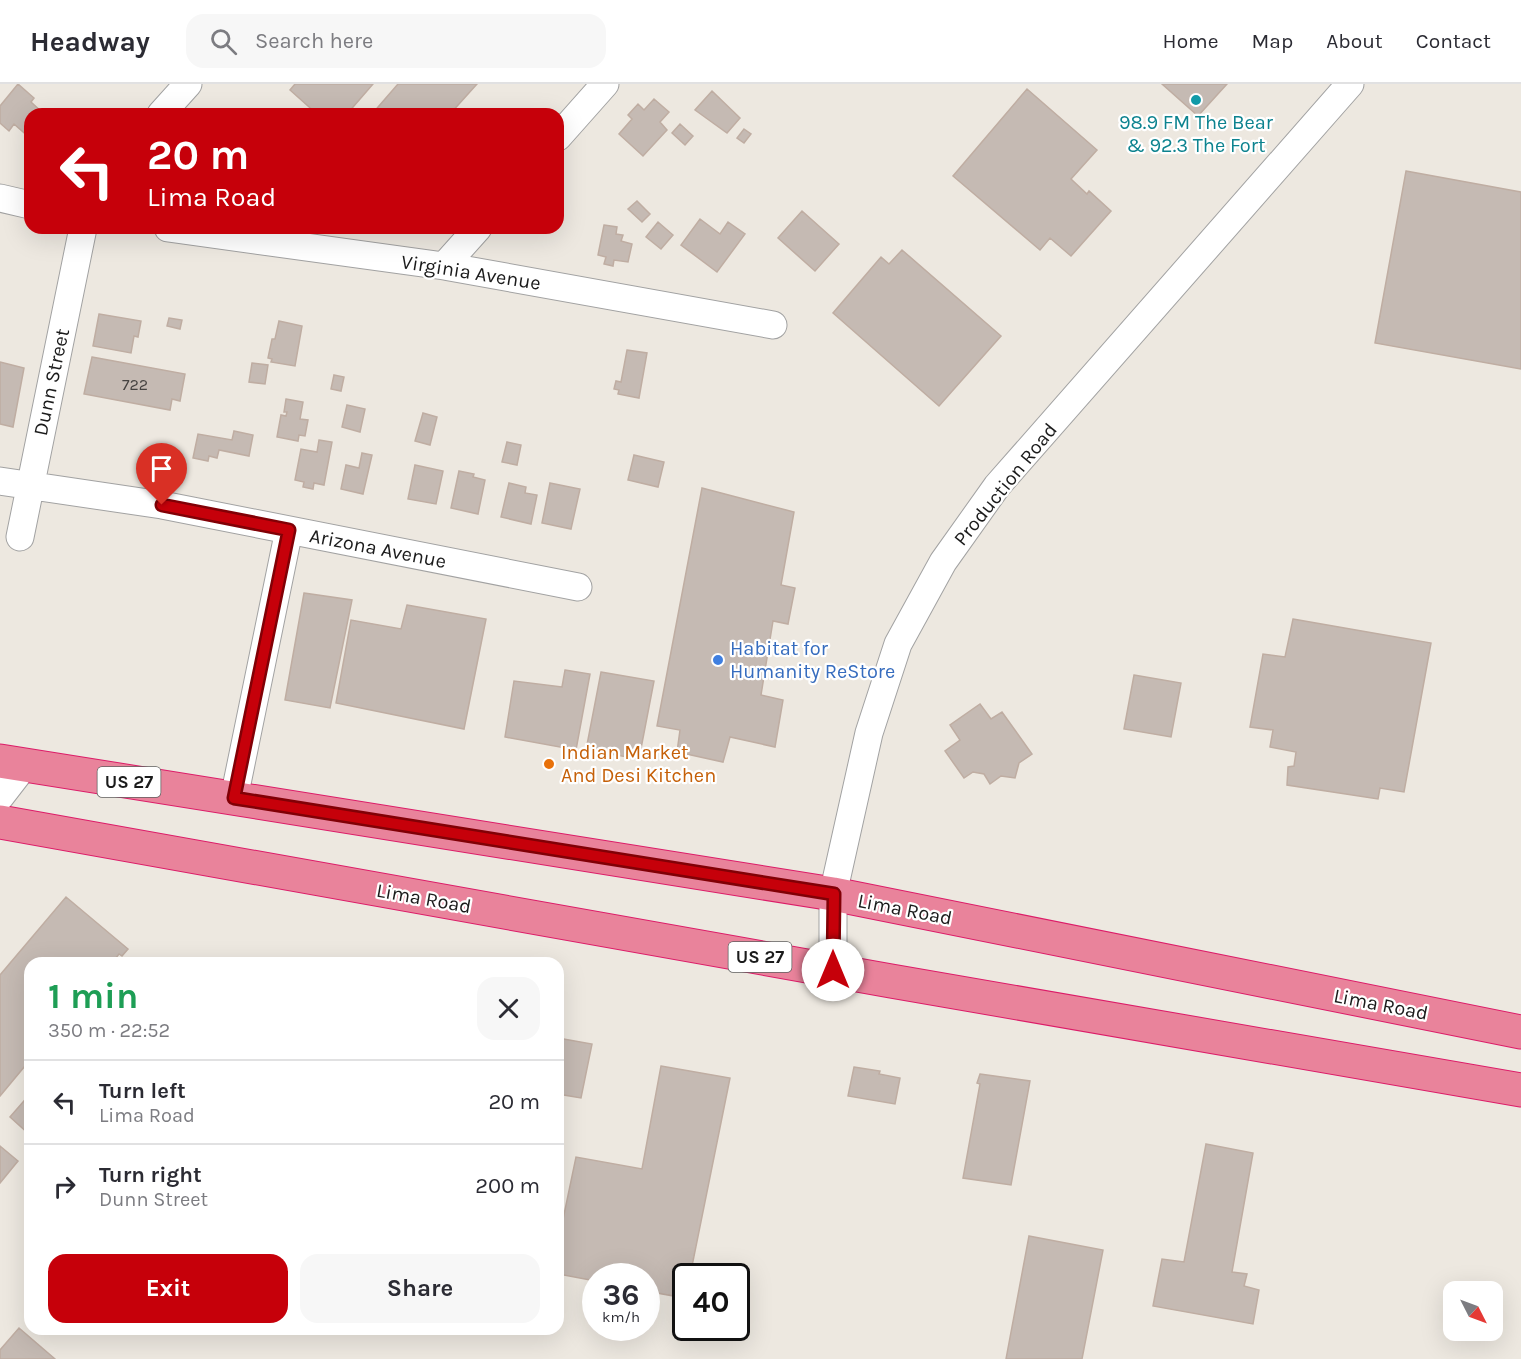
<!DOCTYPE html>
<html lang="en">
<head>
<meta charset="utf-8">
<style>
	body { margin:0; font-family:Karla,sans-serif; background:#f7f7f7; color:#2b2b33; height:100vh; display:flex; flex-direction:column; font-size:22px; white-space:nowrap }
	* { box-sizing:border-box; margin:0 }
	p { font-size:20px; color:#7c7c81 }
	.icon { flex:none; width:33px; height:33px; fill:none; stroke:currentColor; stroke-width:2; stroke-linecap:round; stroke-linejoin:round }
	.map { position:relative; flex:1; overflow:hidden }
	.side { position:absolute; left:24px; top:873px; width:540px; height:378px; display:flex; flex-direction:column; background:#fff; border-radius:18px; box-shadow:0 6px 24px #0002 }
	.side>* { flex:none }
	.top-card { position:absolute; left:24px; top:24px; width:540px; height:126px; border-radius:18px; box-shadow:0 6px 24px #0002; background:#c6000a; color:#fff; overflow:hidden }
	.needle { width:39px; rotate:132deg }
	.fabs { position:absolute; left:1443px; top:1197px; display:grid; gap:12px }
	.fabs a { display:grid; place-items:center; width:60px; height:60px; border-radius:12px; background:#fff; box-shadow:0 6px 24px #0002; font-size:30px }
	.speed { position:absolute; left:582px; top:1179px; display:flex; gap:12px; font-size:30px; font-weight:700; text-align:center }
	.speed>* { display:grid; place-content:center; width:78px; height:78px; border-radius:50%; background:#fff; box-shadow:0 6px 24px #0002; line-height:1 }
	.speed small { font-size:15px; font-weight:400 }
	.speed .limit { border:3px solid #111; border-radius:9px; background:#fff; color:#111 }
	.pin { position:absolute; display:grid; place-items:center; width:51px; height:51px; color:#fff; margin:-62px -26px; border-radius:50% 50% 50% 0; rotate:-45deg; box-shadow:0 0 6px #0007 }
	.pin .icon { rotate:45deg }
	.me { position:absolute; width:66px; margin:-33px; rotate:0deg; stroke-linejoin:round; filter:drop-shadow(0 0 4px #0008) }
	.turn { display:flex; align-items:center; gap:21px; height:126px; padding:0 24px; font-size:27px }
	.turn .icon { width:78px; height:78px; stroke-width:2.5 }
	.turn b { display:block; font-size:42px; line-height:51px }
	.round { display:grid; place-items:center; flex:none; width:63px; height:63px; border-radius:18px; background:#f7f7f7 }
	.summary { display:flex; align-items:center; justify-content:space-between; height:102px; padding:0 24px }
	h1 { font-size:36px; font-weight:700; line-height:45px; color:#1e9e55 }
	.primary-button { display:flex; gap:12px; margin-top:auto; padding:12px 24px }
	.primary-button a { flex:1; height:69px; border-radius:18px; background:#c6000a; color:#fff; font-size:24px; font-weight:700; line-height:69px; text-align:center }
	.primary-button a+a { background:#f7f7f7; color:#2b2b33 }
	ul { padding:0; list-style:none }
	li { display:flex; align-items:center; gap:18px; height:84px; padding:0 24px; border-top:2px solid #e1e1e2 }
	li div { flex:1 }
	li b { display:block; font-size:22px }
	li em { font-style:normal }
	header { display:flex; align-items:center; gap:36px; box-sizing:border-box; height:84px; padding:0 30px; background:#fff; border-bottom:2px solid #e1e1e2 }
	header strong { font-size:28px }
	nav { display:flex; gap:33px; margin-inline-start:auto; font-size:21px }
	.search { width:420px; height:54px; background:#f7f7f7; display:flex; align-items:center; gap:15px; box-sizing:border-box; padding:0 21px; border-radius:18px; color:#7c7c81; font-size:22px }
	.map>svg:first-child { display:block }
	.building { fill:#c5bab3; stroke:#bfada2; stroke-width:1.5 }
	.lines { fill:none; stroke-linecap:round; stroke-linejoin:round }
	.minor-casing { stroke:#a2a2a2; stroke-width:29 }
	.highway-casing { stroke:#dc1c68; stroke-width:35 }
	.minor { stroke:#fff; stroke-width:27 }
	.highway { stroke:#e9839b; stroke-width:33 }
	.route-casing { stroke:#810006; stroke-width:15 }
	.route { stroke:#c6000a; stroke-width:10 }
	.culture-dot { fill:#0f9aa8; stroke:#fff; stroke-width:2 }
	.shop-dot { fill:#3f7fe0; stroke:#fff; stroke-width:2 }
	.food-dot { fill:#e8710a; stroke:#fff; stroke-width:2 }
	.labels { text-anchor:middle; stroke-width:4.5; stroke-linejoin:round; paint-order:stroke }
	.number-label { font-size:16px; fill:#464341 }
	.shield { fill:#fff; stroke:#5f5f5f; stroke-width:1.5 }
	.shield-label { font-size:18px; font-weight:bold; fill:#1b1b1b }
	.culture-label { font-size:20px; fill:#0d838f; stroke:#fff }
	.street-label { font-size:20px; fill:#1b1b1b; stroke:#fff }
	.shop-label { font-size:20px; fill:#366cbe; stroke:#fff; text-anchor:start }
	.food-label { font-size:20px; fill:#c56008; stroke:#fff; text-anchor:start }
</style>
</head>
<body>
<header>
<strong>Headway</strong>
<div class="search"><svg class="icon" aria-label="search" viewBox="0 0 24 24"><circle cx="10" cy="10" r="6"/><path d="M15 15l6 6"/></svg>Search here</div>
<nav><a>Home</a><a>Map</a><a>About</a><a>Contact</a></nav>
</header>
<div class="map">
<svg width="1521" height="1275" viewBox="0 0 1521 1275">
	<rect width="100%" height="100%" fill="#ede8e0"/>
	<path class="building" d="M 18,0 L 34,14 L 31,18 L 44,30 L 30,30 L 30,54 L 14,40 L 9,47 L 0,39 L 0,22 Z
		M 295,0 L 373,0 L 347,30 L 317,30 L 290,6 Z
		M 398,0 L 477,0 L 450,30 L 372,30 Z
		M 1162,0 L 1227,0 L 1198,32 Z
		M 1027,5 L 1097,66 L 1071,95 L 1087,110 L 1089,107 L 1111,127 L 1071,172 L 1050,154 L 1040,166 L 953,92 Z
		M 712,7 L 740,34 L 727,49 L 695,26 Z
		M 654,15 L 669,28 L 660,38 L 667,46 L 643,72 L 619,50 L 632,35 L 628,31 L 638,20 L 644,26 Z
		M 680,40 L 693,52 L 685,61 L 672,49 Z
		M 744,45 L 751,50 L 744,59 L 737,54 Z
		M 1406,87 L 1521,108 L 1521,285 L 1375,259 Z
		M 637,117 L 650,130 L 642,138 L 628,125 Z
		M 802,127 L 839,160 L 815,187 L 778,154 Z
		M 700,135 L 720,150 L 728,138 L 745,150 L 717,188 L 681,161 Z
		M 658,138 L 673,151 L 661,165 L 646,153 Z
		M 604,141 L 617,143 L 616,150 L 623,151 L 621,157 L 632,160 L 628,178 L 614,176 L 613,182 L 604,180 L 606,173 L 598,171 Z
		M 902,166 L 1001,252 L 939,322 L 833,229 L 881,173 L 889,180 Z
		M 99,230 L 141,237 L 138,253 L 134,252 L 131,269 L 93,262 Z
		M 169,234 L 182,236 L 180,245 L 167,242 Z
		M 279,237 L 302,242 L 295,282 L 271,278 L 272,275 L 268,274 L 272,255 L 275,255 Z
		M 627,266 L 647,269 L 639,314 L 618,310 L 619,306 L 614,305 L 616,297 L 621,298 Z
		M 92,273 L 185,290 L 180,317 L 172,315 L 170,326 L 84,310 Z
		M 0,278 L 24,284 L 13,343 L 0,340 Z
		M 252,279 L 268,281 L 265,300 L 249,298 Z
		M 334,291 L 344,293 L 341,307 L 331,305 Z
		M 286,315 L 303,318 L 300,335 L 308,336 L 305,352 L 299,351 L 298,357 L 277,353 L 281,331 L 286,332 L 287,328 L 284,328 Z
		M 347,321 L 365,325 L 360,348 L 342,343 Z
		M 423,329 L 437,333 L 430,361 L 415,357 Z
		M 234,347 L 253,351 L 249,372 L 219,366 L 217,374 L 209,372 L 208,377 L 193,374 L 198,350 L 232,356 Z
		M 319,356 L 332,358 L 324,401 L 314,399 L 313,405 L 303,403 L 304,398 L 295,396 L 301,365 L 317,368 Z
		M 507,358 L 521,361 L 517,381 L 502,378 Z
		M 362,369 L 372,371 L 363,410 L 341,405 L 346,381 L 359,384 Z
		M 634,371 L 664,378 L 658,403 L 628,396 Z
		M 415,381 L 443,387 L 436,420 L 408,415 Z
		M 459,387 L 474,390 L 473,393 L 485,396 L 478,430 L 451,424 Z
		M 509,399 L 526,403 L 525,409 L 537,411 L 531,440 L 501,433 Z
		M 550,399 L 580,405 L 571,445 L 542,439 Z
		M 702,404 L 794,428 L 781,501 L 795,504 L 788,540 L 773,537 L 761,611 L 783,616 L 775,663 L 730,653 L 723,678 L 677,668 L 680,646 L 657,642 Z
		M 304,509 L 352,516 L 330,624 L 285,616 Z
		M 407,521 L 486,535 L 464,645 L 336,619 L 351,536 L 401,545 Z
		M 1293,535 L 1431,559 L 1404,708 L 1380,704 L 1378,715 L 1287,701 L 1288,683 L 1294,682 L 1296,668 L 1270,663 L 1273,646 L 1250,643 L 1263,570 L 1285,573 Z
		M 565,586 L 590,590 L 576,666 L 505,653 L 514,597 L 562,603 Z
		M 601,588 L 654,597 L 639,675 L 586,666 Z
		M 1134,591 L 1181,599 L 1171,653 L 1124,645 Z
		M 980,620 L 991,635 L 1002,628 L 1032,670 L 1019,679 L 1015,694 L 1001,692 L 990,700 L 984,690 L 973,688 L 964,694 L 945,667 L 960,656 L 950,641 Z
		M 66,813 L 128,865 L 122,872 L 119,870 L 112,879 L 30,879 L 30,976 L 0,1012 L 0,891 Z
		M 558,954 L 592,960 L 581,1014 L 558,1010 Z
		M 661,982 L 730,994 L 690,1192 L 686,1192 L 685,1214 L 646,1207 L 646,1192 L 596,1192 L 596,1197 L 558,1190 L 558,1145 L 561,1145 L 576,1073 L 642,1085 Z
		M 854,983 L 880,987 L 879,990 L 900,994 L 895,1020 L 848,1012 Z
		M 980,990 L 1030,997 L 1011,1101 L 963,1094 L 980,1000 L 977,999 Z
		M 30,1010 L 30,1051 L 10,1033 Z
		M 1206,1060 L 1253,1069 L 1232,1188 L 1247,1190 L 1244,1202 L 1259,1206 L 1253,1240 L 1153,1222 L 1162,1175 L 1184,1178 Z
		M 0,1062 L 18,1077 L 0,1099 Z
		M 1029,1152 L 1103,1166 L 1082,1275 L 1006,1275 Z
		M 19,1244 L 55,1275 L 0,1275 L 0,1266 Z"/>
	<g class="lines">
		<defs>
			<path id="minor" d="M 161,30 L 188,0
				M 558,53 L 605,0
				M 0,114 L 30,121
				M 168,144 L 444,182 L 773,241
				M 444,182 L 478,144
				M 0,397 L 162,421 L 578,503
				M 20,453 L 83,144
				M 0,713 L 24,682
				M 234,714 L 289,446
				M 833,886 L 833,810 L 869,649 L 898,560 L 943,478 L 997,402 L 1350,0"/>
			<path id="highway" d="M 0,677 L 833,810 L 1521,948
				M 0,738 L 891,897 L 1521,1006"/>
		</defs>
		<use href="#minor" class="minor-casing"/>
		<use href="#highway" class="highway-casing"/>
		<use href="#minor" class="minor"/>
		<use href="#highway" class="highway"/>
	</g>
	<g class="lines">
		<defs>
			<path id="route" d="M 162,421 L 289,446 L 234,714 L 834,810 L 833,886"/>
		</defs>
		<use href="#route" class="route-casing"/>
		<use href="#route" class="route"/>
	</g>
	<circle class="culture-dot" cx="1196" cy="16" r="6"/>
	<circle class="shop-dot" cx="718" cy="576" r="6"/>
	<circle class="food-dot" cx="549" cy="680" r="6"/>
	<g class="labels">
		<g class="number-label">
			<text x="135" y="306">722</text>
		</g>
		<g class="shield">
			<rect x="97.5" y="683" width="63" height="30" rx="4.5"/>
			<rect x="728.5" y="858" width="63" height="30" rx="4.5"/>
		</g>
		<g class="shield-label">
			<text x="129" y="704">US 27</text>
			<text x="760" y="879">US 27</text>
		</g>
		<g class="culture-label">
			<text x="1196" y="45">98.9 FM The Bear<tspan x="1196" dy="23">&amp; 92.3 The Fort</tspan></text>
		</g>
		<g class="street-label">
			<text transform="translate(471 188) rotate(9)" y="7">Virginia Avenue</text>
			<text transform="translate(51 298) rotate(-78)" y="7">Dunn Street</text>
			<text transform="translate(1005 400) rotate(-51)" y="7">Production Road</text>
			<text transform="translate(378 464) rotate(11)" y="7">Arizona Avenue</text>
			<text transform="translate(424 814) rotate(10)" y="7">Lima Road</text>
			<text transform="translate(905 825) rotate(11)" y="7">Lima Road</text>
			<text transform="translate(1381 920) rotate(11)" y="7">Lima Road</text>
		</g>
		<g class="shop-label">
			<text x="730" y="571">Habitat for<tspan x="730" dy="23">Humanity ReStore</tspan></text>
		</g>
		<g class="food-label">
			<text x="561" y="675">Indian Market<tspan x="561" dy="23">And Desi Kitchen</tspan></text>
		</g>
	</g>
</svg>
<div class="fabs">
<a><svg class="needle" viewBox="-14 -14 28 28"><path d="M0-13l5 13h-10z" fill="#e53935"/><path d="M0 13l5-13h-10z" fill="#7c7c81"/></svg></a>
</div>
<div class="speed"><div>36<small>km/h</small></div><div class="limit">40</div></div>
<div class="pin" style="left:162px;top:421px;background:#d93025"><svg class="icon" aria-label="arrive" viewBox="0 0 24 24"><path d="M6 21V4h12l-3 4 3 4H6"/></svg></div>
<svg class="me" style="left:833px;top:886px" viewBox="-20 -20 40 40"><circle r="19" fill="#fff"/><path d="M0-13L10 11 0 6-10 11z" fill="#c6000a"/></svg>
<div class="top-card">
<div class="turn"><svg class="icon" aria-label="left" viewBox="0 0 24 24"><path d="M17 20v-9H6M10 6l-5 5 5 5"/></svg><div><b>20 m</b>Lima Road</div></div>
</div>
<section class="side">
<div class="summary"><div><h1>1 min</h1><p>350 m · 22:52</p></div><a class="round"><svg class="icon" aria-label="close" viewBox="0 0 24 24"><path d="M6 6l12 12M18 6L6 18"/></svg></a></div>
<ul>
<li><svg class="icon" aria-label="left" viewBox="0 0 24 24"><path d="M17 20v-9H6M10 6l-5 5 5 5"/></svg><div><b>Turn left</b><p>Lima Road</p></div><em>20 m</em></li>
<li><svg class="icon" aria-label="right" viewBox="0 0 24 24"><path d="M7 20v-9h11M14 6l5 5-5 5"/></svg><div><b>Turn right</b><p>Dunn Street</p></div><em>200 m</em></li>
</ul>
<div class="primary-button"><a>Exit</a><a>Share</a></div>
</section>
</div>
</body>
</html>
